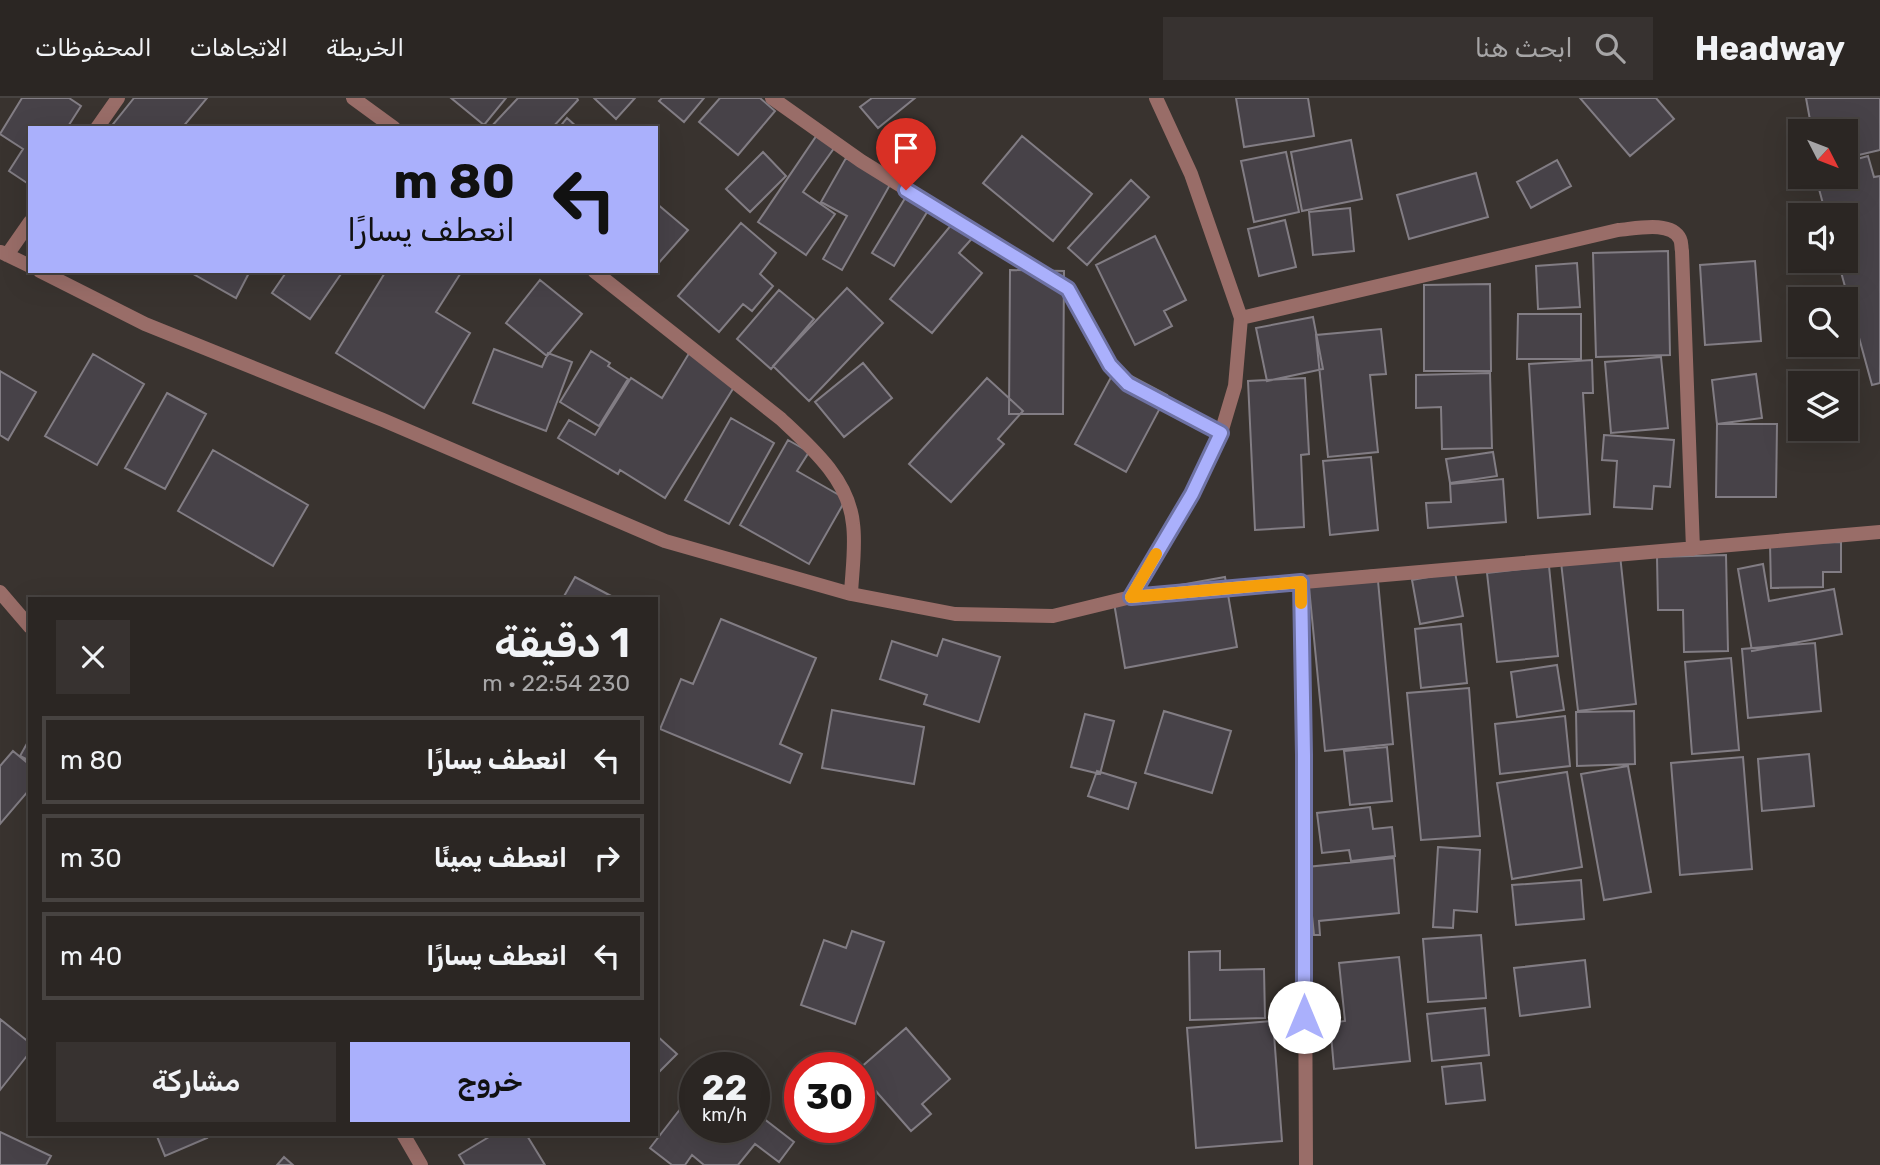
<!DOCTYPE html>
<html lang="ar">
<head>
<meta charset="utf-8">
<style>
	body { margin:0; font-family:Rubik,"Noto Sans Arabic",sans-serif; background:#373230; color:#f1f3f6; direction:rtl; height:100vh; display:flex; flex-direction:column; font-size:26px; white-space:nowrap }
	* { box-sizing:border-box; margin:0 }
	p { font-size:23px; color:#a6a5a6 }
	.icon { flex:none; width:38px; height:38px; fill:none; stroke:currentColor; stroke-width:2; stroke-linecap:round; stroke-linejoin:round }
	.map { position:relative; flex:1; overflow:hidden; direction:ltr }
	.details { position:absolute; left:28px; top:499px; width:630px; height:539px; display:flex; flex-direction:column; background:#2b2623; border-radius:0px; box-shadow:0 7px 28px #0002,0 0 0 2px #474341; direction:rtl }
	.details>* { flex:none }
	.guide { position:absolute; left:28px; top:28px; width:630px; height:147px; border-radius:0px; box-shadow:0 7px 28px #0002,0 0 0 2px #474341; direction:rtl; background:#aab0fc; color:#111; overflow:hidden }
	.needle { width:46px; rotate:132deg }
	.fabs { position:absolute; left:1788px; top:21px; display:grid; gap:14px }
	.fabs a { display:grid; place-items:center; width:70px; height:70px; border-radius:0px; background:#2b2623; box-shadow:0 7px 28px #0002,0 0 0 2px #474341; font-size:35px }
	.speed { position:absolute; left:679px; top:954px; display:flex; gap:14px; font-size:35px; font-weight:700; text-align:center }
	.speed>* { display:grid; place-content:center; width:91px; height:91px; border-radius:50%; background:#2b2623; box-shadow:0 7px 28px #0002,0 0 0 2px #474341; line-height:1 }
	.speed small { font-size:18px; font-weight:400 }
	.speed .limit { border:10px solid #d22; background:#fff; color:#111 }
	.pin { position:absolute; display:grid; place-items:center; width:60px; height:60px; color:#fff; margin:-72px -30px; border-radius:50% 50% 50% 0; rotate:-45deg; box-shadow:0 0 7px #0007 }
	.pin .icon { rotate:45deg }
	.me { position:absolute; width:77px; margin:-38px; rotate:0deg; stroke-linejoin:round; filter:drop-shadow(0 0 5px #0008) }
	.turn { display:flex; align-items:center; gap:24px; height:147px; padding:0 28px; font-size:32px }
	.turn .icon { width:91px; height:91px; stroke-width:2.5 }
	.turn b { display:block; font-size:49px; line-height:60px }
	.round { display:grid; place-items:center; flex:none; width:74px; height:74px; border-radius:0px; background:#373230 }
	.overview { display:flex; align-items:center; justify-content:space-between; height:119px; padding:0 28px }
	h1 { font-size:42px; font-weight:600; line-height:52px }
	.action { display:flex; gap:14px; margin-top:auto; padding:14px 28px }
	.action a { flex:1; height:80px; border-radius:0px; background:#aab0fc; color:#111; font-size:28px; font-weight:600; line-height:80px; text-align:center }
	.action a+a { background:#373230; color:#f1f3f6 }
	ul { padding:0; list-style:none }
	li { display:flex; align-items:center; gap:21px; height:88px; margin:0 14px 10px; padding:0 14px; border:4px solid #474341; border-radius:0px }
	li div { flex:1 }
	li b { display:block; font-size:26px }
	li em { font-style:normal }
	header { display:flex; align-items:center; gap:42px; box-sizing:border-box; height:98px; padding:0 35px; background:#2b2623; border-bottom:2px solid #474341 }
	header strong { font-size:33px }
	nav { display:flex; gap:38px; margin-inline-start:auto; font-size:24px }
	.search { width:490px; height:63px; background:#373230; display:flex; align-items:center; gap:18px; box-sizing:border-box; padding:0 24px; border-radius:0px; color:#a6a5a6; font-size:26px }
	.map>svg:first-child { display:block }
	.building { fill:#474248; stroke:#827d84; stroke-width:2 }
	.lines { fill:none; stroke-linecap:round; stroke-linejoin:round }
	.street { stroke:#996d68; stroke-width:14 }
	.route-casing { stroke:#6e72a4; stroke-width:18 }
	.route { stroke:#aab0fc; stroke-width:12 }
	.slow { stroke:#f59e0b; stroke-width:12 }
</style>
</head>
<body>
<header>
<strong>Headway</strong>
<div class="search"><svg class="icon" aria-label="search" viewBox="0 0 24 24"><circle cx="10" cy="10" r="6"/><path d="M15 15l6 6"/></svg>ابحث هنا</div>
<nav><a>الخريطة</a><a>الاتجاهات</a><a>المحفوظات</a></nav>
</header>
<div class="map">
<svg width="1880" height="1067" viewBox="0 0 1880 1067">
	<rect width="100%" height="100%" fill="#39332f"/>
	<path class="building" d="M 22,0 L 69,0 L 81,8 L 67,30 L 30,30 L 30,87 L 9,73 L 23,51 L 0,36 Z
		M 134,0 L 207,0 L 182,30 L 110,30 Z
		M 451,0 L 506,0 L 484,27 Z
		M 518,0 L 577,0 L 578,2 L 552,30 L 490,30 Z
		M 594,0 L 635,0 L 616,21 Z
		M 662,0 L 704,0 L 684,24 L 659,3 Z
		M 720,0 L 760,0 L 775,13 L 738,57 L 699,24 Z
		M 872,0 L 915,0 L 878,30 L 860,9 Z
		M 1236,0 L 1308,0 L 1314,38 L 1244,49 Z
		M 1580,0 L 1656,0 L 1674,21 L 1630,58 Z
		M 1806,0 L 1880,0 L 1880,52 L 1846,60 L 1846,33 L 1812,33 Z
		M 567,20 L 578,30 L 559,30 Z
		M 819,34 L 837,46 L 803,94 L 835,116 L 806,157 L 758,124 Z
		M 1022,38 L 1092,96 L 1053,143 L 983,85 Z
		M 1351,42 L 1362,101 L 1302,113 L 1291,54 Z
		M 763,54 L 786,78 L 750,114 L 726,91 Z
		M 1286,54 L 1299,114 L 1254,124 L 1241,63 Z
		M 1868,58 L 1874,79 L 1880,78 L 1880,285 L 1872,287 L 1838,163 L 1846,163 L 1846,117 L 1826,117 L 1819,91 L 1843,85 L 1841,79 L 1846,79 L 1846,64 Z
		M 846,60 L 891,85 L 842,172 L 823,161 L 847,118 L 821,104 Z
		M 1557,62 L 1571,88 L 1531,110 L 1517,84 Z
		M 1476,75 L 1488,119 L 1409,141 L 1397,97 Z
		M 1131,82 L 1149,99 L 1087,167 L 1068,150 Z
		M 910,92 L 932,106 L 894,168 L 872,155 Z
		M 656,105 L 688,132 L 656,168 Z
		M 1350,110 L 1354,153 L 1313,157 L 1309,114 Z
		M 957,120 L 976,136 L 959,155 L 982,175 L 932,235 L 890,201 Z
		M 1285,122 L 1296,169 L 1259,178 L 1248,131 Z
		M 741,125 L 776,155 L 760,176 L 773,188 L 752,213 L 743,206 L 719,234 L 678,198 Z
		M 1155,138 L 1186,202 L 1164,213 L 1172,228 L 1135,247 L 1096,167 Z
		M 1668,153 L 1670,257 L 1596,259 L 1593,155 Z
		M 1755,163 L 1761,243 L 1705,247 L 1700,167 Z
		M 1577,165 L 1580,209 L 1538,211 L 1536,168 Z
		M 1010,172 L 1064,173 L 1063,316 L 1009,316 Z
		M 188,173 L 250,173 L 236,200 Z
		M 287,173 L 343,173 L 310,221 L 272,195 Z
		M 386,173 L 462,173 L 436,214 L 470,235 L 424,310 L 336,255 Z
		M 540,182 L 582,216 L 547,258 L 506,225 Z
		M 1490,186 L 1491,273 L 1424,273 L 1424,187 Z
		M 847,190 L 883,225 L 809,303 L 773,268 Z
		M 779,192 L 814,221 L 771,271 L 737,241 Z
		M 1518,216 L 1581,216 L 1581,261 L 1517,261 Z
		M 1313,219 L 1323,271 L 1267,283 L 1256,230 Z
		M 1381,231 L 1386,276 L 1370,277 L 1378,354 L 1328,359 L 1316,237 Z
		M 494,251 L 542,269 L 548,255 L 572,264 L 546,333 L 473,305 Z
		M 691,252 L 739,281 L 665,400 L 620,372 L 618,376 L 558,340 L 569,322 L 595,337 L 631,280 L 662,300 Z
		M 591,253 L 610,265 L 608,268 L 628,281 L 599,328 L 560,304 Z
		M 93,256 L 144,286 L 97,367 L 45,338 Z
		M 1661,259 L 1668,330 L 1611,335 L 1605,264 Z
		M 1592,262 L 1593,295 L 1583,295 L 1590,416 L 1538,420 L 1529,266 Z
		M 863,265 L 892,300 L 844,339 L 815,304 Z
		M 1116,270 L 1167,297 L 1126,374 L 1075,346 Z
		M 0,273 L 36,294 L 8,342 L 0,337 Z
		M 1490,275 L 1492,350 L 1442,351 L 1441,309 L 1416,310 L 1416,277 Z
		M 1756,276 L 1762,320 L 1717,326 L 1712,282 Z
		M 987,280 L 1023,313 L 998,341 L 1004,346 L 951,404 L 909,366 Z
		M 1305,280 L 1309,356 L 1301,357 L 1304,429 L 1255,432 L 1248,283 Z
		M 167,295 L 206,316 L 165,391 L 125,370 Z
		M 731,320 L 774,345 L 729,426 L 685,402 Z
		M 1717,326 L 1777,326 L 1776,399 L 1716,399 Z
		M 1604,337 L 1674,342 L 1670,389 L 1654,388 L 1652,411 L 1614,409 L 1617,363 L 1602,362 Z
		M 788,342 L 809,354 L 797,373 L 846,401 L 809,466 L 740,427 Z
		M 213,352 L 308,407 L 273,468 L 178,413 Z
		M 1493,354 L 1497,378 L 1450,385 L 1446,361 Z
		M 1371,359 L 1378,432 L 1330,437 L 1323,363 Z
		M 1503,381 L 1506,424 L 1428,430 L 1426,405 L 1451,404 L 1450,386 Z
		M 1841,444 L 1841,474 L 1823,474 L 1823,489 L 1771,490 L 1770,446 Z
		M 1620,457 L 1636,606 L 1578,613 L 1561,464 Z
		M 1726,457 L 1728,553 L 1684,554 L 1683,512 L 1658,512 L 1657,459 Z
		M 1763,466 L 1769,503 L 1834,491 L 1842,536 L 1752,553 L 1738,471 Z
		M 1549,468 L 1558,558 L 1497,564 L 1487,475 Z
		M 1377,472 L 1393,646 L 1325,653 L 1308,479 Z
		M 1455,474 L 1463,518 L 1420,526 L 1412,482 Z
		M 575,479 L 615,500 L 563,500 Z
		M 1225,479 L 1237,549 L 1125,570 L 1113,499 Z
		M 721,521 L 816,560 L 780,646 L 802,656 L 790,685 L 660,631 L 681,581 L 693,586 Z
		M 1461,526 L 1467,585 L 1421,590 L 1415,531 Z
		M 943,541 L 1000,559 L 979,624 L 924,606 L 927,597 L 880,581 L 892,543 L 937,558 Z
		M 1815,545 L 1821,613 L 1748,620 L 1742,551 Z
		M 1731,560 L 1739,652 L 1692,656 L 1685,564 Z
		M 1557,567 L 1564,612 L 1517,619 L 1511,574 Z
		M 1469,590 L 1480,738 L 1421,742 L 1407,595 Z
		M 832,612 L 924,629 L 914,686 L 822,670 Z
		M 1164,613 L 1231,633 L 1212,695 L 1145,675 Z
		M 1634,613 L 1635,666 L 1577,668 L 1576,614 Z
		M 1085,616 L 1114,623 L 1100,676 L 1071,669 Z
		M 1565,618 L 1570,668 L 1500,676 L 1495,626 Z
		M 30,640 L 30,663 L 20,658 Z
		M 1387,649 L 1392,703 L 1350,707 L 1344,653 Z
		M 13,653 L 30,667 L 30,691 L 0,726 L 0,668 Z
		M 1809,656 L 1814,708 L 1762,713 L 1758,661 Z
		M 1743,659 L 1752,771 L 1680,777 L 1671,665 Z
		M 1628,668 L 1651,794 L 1604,802 L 1581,676 Z
		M 1097,673 L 1136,685 L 1128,711 L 1088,698 Z
		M 1567,674 L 1582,769 L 1512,781 L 1497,685 Z
		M 1370,709 L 1373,731 L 1392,729 L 1395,758 L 1351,763 L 1349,752 L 1322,755 L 1317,715 Z
		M 1438,749 L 1480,752 L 1477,814 L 1454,812 L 1453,830 L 1433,829 Z
		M 1394,760 L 1399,815 L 1319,823 L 1320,837 L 1314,837 L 1307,769 Z
		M 1581,782 L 1584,821 L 1516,827 L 1512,787 Z
		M 852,833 L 884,844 L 855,926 L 801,907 L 824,842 L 846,850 Z
		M 1481,837 L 1486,900 L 1428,904 L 1423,841 Z
		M 1220,853 L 1220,872 L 1264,871 L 1265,920 L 1190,922 L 1189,854 Z
		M 1399,859 L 1410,963 L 1334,971 L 1330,925 L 1345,923 L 1339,865 Z
		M 1585,862 L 1590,909 L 1520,918 L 1514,870 Z
		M 1485,910 L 1489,957 L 1432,963 L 1427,916 Z
		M 0,921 L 30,945 L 30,954 L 0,992 Z
		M 1273,923 L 1282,1043 L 1196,1050 L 1187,930 Z
		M 906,930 L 950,981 L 922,1006 L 931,1016 L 911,1033 L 859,974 L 859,971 Z
		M 656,937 L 677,956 L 656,977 Z
		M 1481,965 L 1485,1002 L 1446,1006 L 1442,969 Z
		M 695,992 L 695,1029 L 754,1029 L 754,1013 L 794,1044 L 779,1064 L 755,1046 L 738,1067 L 704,1067 L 692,1057 L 685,1067 L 672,1067 L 650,1050 Z
		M 0,1034 L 51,1058 L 46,1067 L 0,1067 Z
		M 156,1036 L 205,1036 L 207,1040 L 165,1058 Z
		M 494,1036 L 526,1036 L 545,1067 L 465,1067 L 459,1057 Z
		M 284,1059 L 293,1067 L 277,1067 Z"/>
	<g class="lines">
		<path class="street" d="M 353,0 L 394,30
			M 772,0 L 861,63 L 1068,191 L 1110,267 L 1128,286 L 1221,335
			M 97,30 L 118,0
			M 1,154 L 30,168
			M 7,157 L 30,124
			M 40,173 L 145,226 L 383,322 L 665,443 L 851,496 L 955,516 L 1053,518 L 1131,499 L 1880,434
			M 594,173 L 781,321 C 811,349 849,382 853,426 C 856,448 852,474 851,496
			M 1241,220 L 1618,132 C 1634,131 1671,122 1680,141 C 1682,145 1681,149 1682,153 L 1693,451
			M 1301,484 L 1304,657 L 1306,1067
			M 0,494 L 30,529
			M 1131,499 L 1192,396 L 1221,335 L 1235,288 L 1241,220 L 1191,76 L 1156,0
			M 403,1036 L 421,1067"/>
	</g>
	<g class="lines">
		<defs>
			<path id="route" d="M 906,92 L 1068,191 L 1110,267 L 1128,286 L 1221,335 L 1192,396 L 1131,499 L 1301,484 L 1304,657 L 1304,919"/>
		</defs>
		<use href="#route" class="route-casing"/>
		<use href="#route" class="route"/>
		<path class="slow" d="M 1156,456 L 1131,499 L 1301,484 L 1301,505"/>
	</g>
</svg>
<div class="fabs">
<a><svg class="needle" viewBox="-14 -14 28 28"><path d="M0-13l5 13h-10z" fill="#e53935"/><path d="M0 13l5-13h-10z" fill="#a6a5a6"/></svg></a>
<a><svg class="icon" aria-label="sound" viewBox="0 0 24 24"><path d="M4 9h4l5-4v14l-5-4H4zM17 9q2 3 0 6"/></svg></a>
<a><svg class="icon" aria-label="search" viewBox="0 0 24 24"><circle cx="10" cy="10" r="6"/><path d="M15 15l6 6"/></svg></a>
<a><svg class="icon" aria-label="layers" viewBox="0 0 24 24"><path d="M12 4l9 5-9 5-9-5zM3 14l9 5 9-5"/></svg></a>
</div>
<div class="speed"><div>22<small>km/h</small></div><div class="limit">30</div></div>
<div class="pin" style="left:906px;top:92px;background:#d93025"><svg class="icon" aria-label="arrive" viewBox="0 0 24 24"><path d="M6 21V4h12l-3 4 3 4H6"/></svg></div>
<svg class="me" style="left:1304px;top:919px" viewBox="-20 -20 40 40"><circle r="19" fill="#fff"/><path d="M0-13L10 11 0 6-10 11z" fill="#aab0fc"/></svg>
<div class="guide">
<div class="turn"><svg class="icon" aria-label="left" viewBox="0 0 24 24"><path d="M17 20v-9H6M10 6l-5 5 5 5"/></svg><div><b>80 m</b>انعطف يسارًا</div></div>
</div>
<section class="details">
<div class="overview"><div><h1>1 دقيقة</h1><p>230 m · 22:54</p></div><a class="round"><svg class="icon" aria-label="close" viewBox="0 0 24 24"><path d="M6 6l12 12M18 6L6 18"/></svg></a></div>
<ul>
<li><svg class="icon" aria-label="left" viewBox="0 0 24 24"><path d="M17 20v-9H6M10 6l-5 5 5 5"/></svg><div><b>انعطف يسارًا</b></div><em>80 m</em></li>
<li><svg class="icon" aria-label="right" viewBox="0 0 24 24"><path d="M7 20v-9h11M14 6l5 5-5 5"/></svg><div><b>انعطف يمينًا</b></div><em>30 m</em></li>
<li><svg class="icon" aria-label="left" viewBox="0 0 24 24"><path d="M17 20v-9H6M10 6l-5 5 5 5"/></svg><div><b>انعطف يسارًا</b></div><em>40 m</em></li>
</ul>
<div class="action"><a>خروج</a><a>مشاركة</a></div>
</section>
</div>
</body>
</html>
